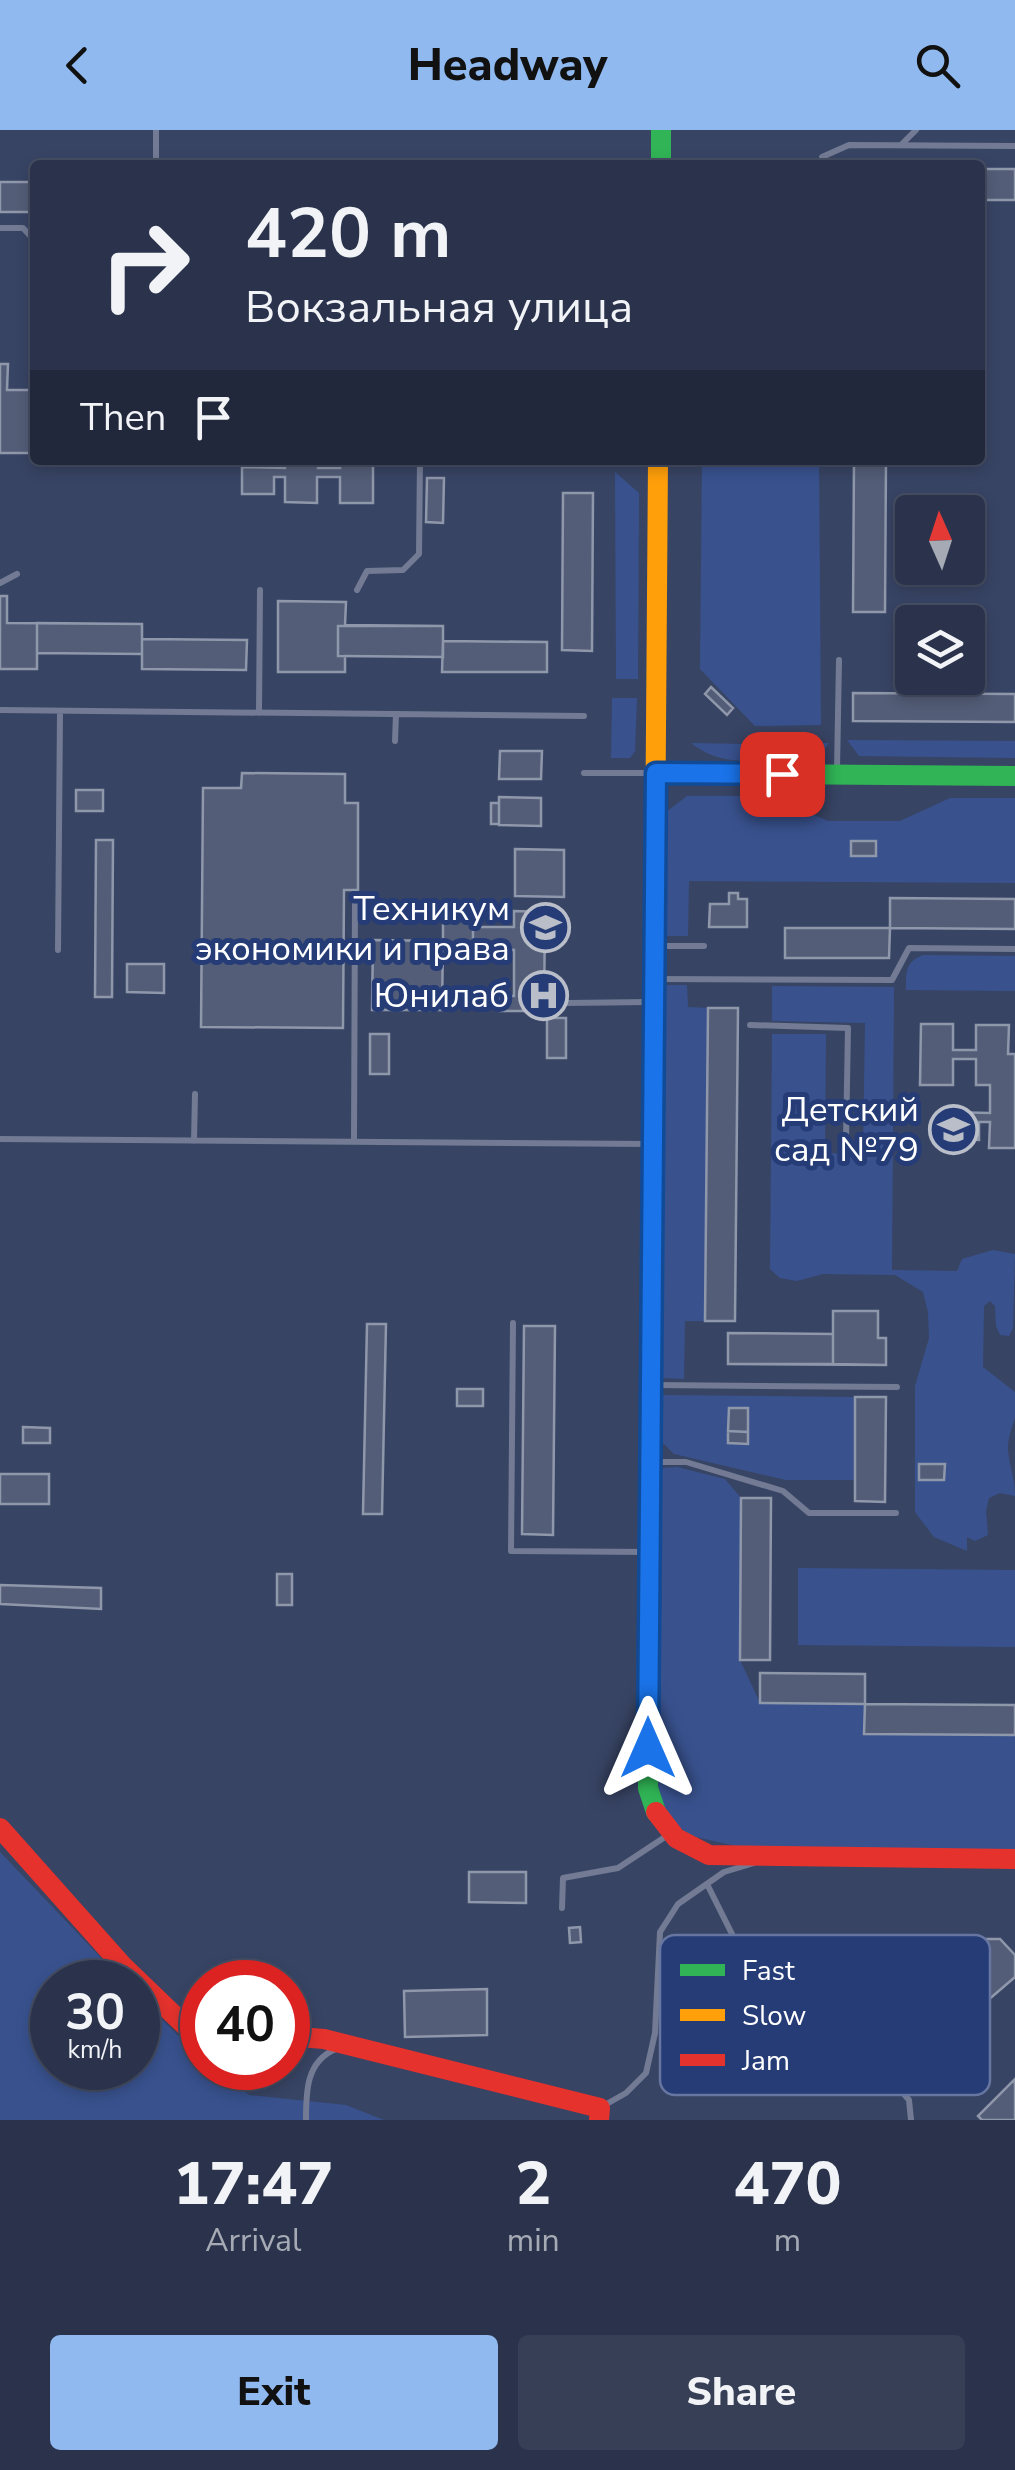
<!DOCTYPE html>
<html lang="en">
<head>
<meta charset="utf-8">
<style>
	body { margin:0; font-family:"Nunito Sans",sans-serif; background:#363f55; color:#f1f3f6; height:100vh; display:flex; flex-direction:column; font-size:38px; white-space:nowrap }
	* { box-sizing:border-box; margin:0 }
	p { font-size:32px; color:#a5aab5 }
	.icon { flex:none; width:55px; height:55px; fill:none; stroke:currentColor; stroke-width:2; stroke-linecap:round; stroke-linejoin:round }
	.map { position:relative; height:1990px; overflow:hidden }
	.details { display:flex; flex-direction:column; background:#2a334b; flex:1 }
	.details>* { flex:none }
	.hud { position:absolute; left:30px; top:30px; width:955px; height:305px; border-radius:10px; box-shadow:0 5px 15px #0003,0 0 0 2px #464e63; background:#2a334b; color:#f1f3f6; overflow:hidden }
	.needle { width:65px; rotate:357deg }
	.tools { position:absolute; left:895px; top:365px; display:grid; gap:20px }
	.tools a { display:grid; place-items:center; width:90px; height:90px; border-radius:10px; background:#2a334b; box-shadow:0 5px 15px #0003,0 0 0 2px #464e63; font-size:50px }
	.speed { position:absolute; left:30px; top:1830px; display:flex; gap:20px; font-size:50px; font-weight:700; text-align:center }
	.speed>* { display:grid; place-content:center; width:130px; height:130px; border-radius:50%; background:#2a334b; box-shadow:0 5px 15px #0003,0 0 0 2px #464e63; line-height:1 }
	.speed small { font-size:25px; font-weight:400 }
	.speed .limit { border:15px solid #d22; background:#fff; color:#111 }
	.pin { position:absolute; display:grid; place-items:center; width:85px; height:85px; color:#fff; margin:-42px; border-radius:20px; box-shadow:0 5px 15px #0006 }
	.me { position:absolute; width:110px; margin:-55px; rotate:0deg; stroke-linejoin:round; filter:drop-shadow(0 0 8px #0008) }
	.turn { display:flex; align-items:center; gap:35px; height:210px; padding:0 50px; font-size:45px }
	.turn .icon { width:130px; height:130px; stroke-width:2.5 }
	.turn b { display:block; font-size:70px; line-height:85px }
	.then { display:flex; align-items:center; height:95px; padding:0 50px; background:#0003; gap:20px; font-size:38px }
	.eta { display:flex; justify-content:space-evenly; align-items:center; height:170px; text-align:center }
	.eta b { font-size:60px; font-weight:800; line-height:70px }
	.button { display:flex; gap:20px; margin-top:auto; padding:20px 50px }
	.button a { flex:1; height:115px; border-radius:10px; background:#90b9f0; color:#111; font-size:40px; font-weight:800; line-height:115px; text-align:center }
	.button a+a { background:#363f55; color:#f1f3f6 }
	header { display:flex; justify-content:space-between; align-items:center; height:130px; padding:0 50px; background:#90b9f0; color:#111; font-size:45px; font-weight:800 }
	.map>svg:first-child { display:block }
	.green { fill:#39528e }
	.building { fill:#535d77; stroke:#8f97ab; stroke-width:2.5 }
	.lines { fill:none; stroke-linecap:round; stroke-linejoin:round }
	.lane { stroke:#727b93; stroke-width:6 }
	.street { stroke:#727b93; stroke-width:14 }
	.fast { stroke:#30b455; stroke-width:20 }
	.slow { stroke:#ff9f0a; stroke-width:20 }
	.jam { stroke:#e5322d; stroke-width:20 }
	.route-casing { stroke:#114b97; stroke-width:25 }
	.route { stroke:#1a73e8; stroke-width:18 }
	.labels { text-anchor:middle; stroke-width:10; stroke-linejoin:round; paint-order:stroke }
	.poi-label { font-size:35px; fill:#fff; stroke:#253c77; text-anchor:end }
	.key { fill:#253c77; stroke:#6676a0; stroke-width:2.5 }
	.key-label { font-size:28px; fill:#fff }
</style>
</head>
<body>
<header><svg class="icon" aria-label="back" viewBox="0 0 24 24"><path d="M15 5l-7 7 7 7"/></svg>Headway<svg class="icon" aria-label="search" viewBox="0 0 24 24"><circle cx="10" cy="10" r="6"/><path d="M15 15l6 6"/></svg></header>
<div class="map">
<svg width="1015" height="1990" viewBox="0 0 1015 1990">
	<rect width="100%" height="100%" fill="#384464"/>
	<path class="green" d="M 702,330 L 819,330 L 821,595 L 755,596 L 700,539 Z
		M 615,342 L 639,363 L 638,549 L 616,549 Z
		M 612,568 L 637,568 L 635,621 L 630,628 L 611,628 Z
		M 847,610 L 1015,611 L 1015,628 L 859,626 Z
		M 691,613 L 746,614 L 746,631 C 724,630 709,627 691,613 Z
		M 765,613 L 829,613 C 814,637 789,630 764,630 Z
		M 687,666 L 770,666 L 828,691 L 900,691 L 950,668 L 1015,668 L 1015,753 L 689,751 L 688,806 L 665,806 L 666,682 Z
		M 923,825 L 1015,826 L 1015,861 L 906,860 C 906,843 905,832 923,825 Z
		M 665,855 L 687,855 L 688,877 L 708,878 L 705,1191 L 685,1191 L 684,1249 L 662,1248 Z
		M 772,856 L 894,857 L 892,1140 L 957,1141 L 962,1129 L 993,1120 L 1015,1124 L 1013,1198 L 1009,1206 L 1000,1205 L 996,1196 L 995,1176 L 990,1171 L 984,1176 L 983,1237 L 1015,1262 C 1015,1270 1015,1280 1015,1287 C 1012,1298 1008,1306 1008,1319 C 1009,1336 1015,1348 1015,1366 L 1000,1363 L 989,1368 L 986,1381 L 988,1405 L 975,1411 L 967,1407 L 967,1421 L 934,1407 L 915,1382 L 915,1256 L 929,1208 L 928,1182 L 923,1162 L 895,1145 L 823,1144 L 797,1151 L 780,1148 L 770,1139 L 772,904 L 826,904 L 825,1023 L 863,1024 L 865,893 L 772,891 Z
		M 662,1265 L 855,1267 L 855,1350 L 786,1350 L 674,1324 L 661,1311 Z
		M 677,1337 L 725,1349 L 741,1368 L 740,1530 L 760,1573 L 865,1574 L 864,1603 L 1015,1605 L 1015,1721 L 745,1718 L 687,1705 L 664,1679 L 658,1658 L 661,1338 Z
		M 798,1438 L 1015,1440 L 1015,1517 L 798,1515 Z
		M 0,1722 L 124,1852 L 52,1852 L 52,1938 L 138,1938 L 138,1866 L 202,1929 L 202,1938 L 213,1938 L 249,1965 L 346,1975 L 384,1990 L 0,1990 Z"/>
	<path class="building" d="M 63,31 L 121,32 L 121,35 L 63,35 Z
		M 980,39 L 1015,39 L 1015,70 L 980,70 Z
		M 0,52 L 35,52 L 35,82 L 0,82 Z
		M 33,203 L 35,323 L 0,323 L 0,234 L 8,234 L 7,260 L 33,260 Z
		M 285,330 L 318,330 L 318,338 L 340,338 L 340,330 L 373,330 L 373,373 L 340,373 L 340,347 L 317,347 L 317,373 L 285,372 L 285,347 L 274,347 L 274,364 L 242,364 L 242,337 L 285,338 Z
		M 854,330 L 886,330 L 885,482 L 853,482 Z
		M 427,348 L 444,348 L 443,393 L 426,392 Z
		M 563,363 L 593,363 L 592,521 L 562,520 Z
		M 0,466 L 7,466 L 7,493 L 142,494 L 142,524 L 37,523 L 37,539 L 0,539 Z
		M 278,471 L 346,472 L 345,495 L 443,496 L 443,527 L 345,526 L 345,542 L 278,542 Z
		M 37,493 L 142,494 L 142,524 L 37,523 Z
		M 338,496 L 443,496 L 443,527 L 338,526 Z
		M 142,509 L 247,510 L 246,540 L 142,539 Z
		M 443,511 L 547,512 L 547,542 L 442,542 Z
		M 711,557 L 733,578 L 727,585 L 705,564 Z
		M 853,563 L 1015,564 L 1015,592 L 853,591 Z
		M 500,621 L 542,621 L 541,649 L 499,649 Z
		M 242,643 L 345,644 L 345,673 L 358,673 L 358,760 L 344,760 L 343,898 L 201,897 L 203,658 L 241,658 Z
		M 76,660 L 103,660 L 103,681 L 76,681 Z
		M 499,667 L 541,668 L 541,696 L 499,695 Z
		M 491,673 L 499,673 L 499,694 L 491,694 Z
		M 96,710 L 113,710 L 112,867 L 95,867 Z
		M 851,711 L 876,711 L 876,726 L 851,726 Z
		M 515,719 L 564,720 L 564,767 L 515,766 Z
		M 729,763 L 738,763 L 738,769 L 747,769 L 747,797 L 709,797 L 710,774 L 729,774 Z
		M 890,768 L 1015,769 L 1015,799 L 890,798 Z
		M 443,781 L 473,781 L 473,819 L 443,819 Z
		M 514,781 L 545,782 L 544,881 L 500,881 L 500,866 L 514,866 L 514,820 L 473,819 L 473,797 L 514,797 Z
		M 785,798 L 890,798 L 889,828 L 785,828 Z
		M 373,810 L 443,811 L 442,880 L 372,880 Z
		M 127,834 L 164,834 L 164,863 L 127,862 Z
		M 708,878 L 738,878 L 735,1191 L 705,1191 Z
		M 547,888 L 566,888 L 566,928 L 547,928 Z
		M 921,894 L 953,894 L 953,920 L 976,920 L 976,895 L 1009,895 L 1008,924 L 1015,924 L 1015,1018 L 989,1018 L 990,992 L 979,992 L 979,1010 L 947,1009 L 947,982 L 990,983 L 990,955 L 976,955 L 976,929 L 953,929 L 953,955 L 920,955 Z
		M 370,904 L 389,904 L 389,944 L 370,944 Z
		M 833,1181 L 878,1181 L 878,1208 L 886,1208 L 886,1235 L 728,1234 L 728,1203 L 833,1204 Z
		M 833,1181 L 878,1181 L 878,1208 L 886,1208 L 886,1235 L 833,1234 Z
		M 367,1194 L 386,1194 L 382,1384 L 363,1384 Z
		M 524,1196 L 555,1196 L 553,1405 L 522,1404 Z
		M 728,1203 L 833,1204 L 833,1234 L 728,1234 Z
		M 457,1259 L 483,1259 L 483,1276 L 457,1276 Z
		M 855,1267 L 886,1267 L 885,1372 L 855,1371 Z
		M 729,1278 L 748,1278 L 748,1302 L 728,1301 Z
		M 23,1297 L 50,1298 L 50,1313 L 23,1313 Z
		M 728,1301 L 748,1302 L 748,1314 L 728,1313 Z
		M 919,1334 L 945,1334 L 944,1350 L 919,1350 Z
		M 0,1344 L 49,1344 L 49,1374 L 0,1374 Z
		M 741,1368 L 771,1368 L 770,1530 L 740,1530 Z
		M 277,1444 L 292,1444 L 292,1475 L 277,1475 Z
		M 0,1455 L 101,1458 L 101,1479 L 0,1474 Z
		M 760,1543 L 865,1544 L 865,1574 L 760,1573 Z
		M 865,1574 L 1015,1575 L 1015,1605 L 864,1604 Z
		M 469,1742 L 526,1742 L 526,1773 L 469,1772 Z
		M 580,1797 L 581,1812 L 570,1813 L 569,1798 Z
		M 773,1809 L 1000,1809 L 1015,1825 L 1015,1847 L 973,1883 L 773,1884 Z
		M 487,1859 L 487,1905 L 405,1907 L 404,1861 Z
		M 1015,1949 L 1015,1990 L 982,1990 L 978,1986 Z"/>
	<g class="lines">
		<path class="lane" d="M 902,14 L 916,0
			M 156,35 L 156,0
			M 822,35 L 822,27 L 849,15 L 1015,16
			M 0,98 L 23,98 L 35,111
			M 0,453 L 17,444
			M 357,460 L 367,441 L 403,440 L 419,424 L 420,330
			M 0,580 L 584,586
			M 259,583 L 260,460
			M 395,611 L 396,584
			M 837,639 L 839,530
			M 584,643 L 650,643
			M 660,816 L 704,816
			M 58,820 L 60,582
			M 656,849 L 892,850 L 909,818 L 1015,819
			M 567,873 L 648,872
			M 750,895 L 848,898 L 846,1010
			M 0,1009 L 649,1014
			M 194,1011 L 195,964
			M 354,1012 L 355,770
			M 513,1193 L 511,1421 L 648,1422
			M 654,1255 L 897,1257
			M 656,1332 L 686,1332 L 783,1361 L 809,1383 L 896,1383
			M 707,1754 L 732,1804 L 728,1835
			M 562,1778 L 563,1748 L 618,1738 L 668,1705
			M 883,1939 L 909,1970 L 911,1990
			M 603,1976 L 626,1963 L 646,1943 L 655,1903 L 660,1802 L 678,1774 L 724,1742 L 754,1733
			M 306,1990 C 306,1962 306,1931 336,1919"/>
		<path class="street" d="M 246,1938 L 248,1938"/>
		<path class="fast" d="M 661,0 L 661,35
			M 656,643 L 1015,646
			M 653,999 L 648,1658 L 656,1682"/>
		<path class="slow" d="M 653,999 L 658,330"/>
		<path class="jam" d="M 656,1682 L 676,1708 L 709,1725 L 1015,1729
			M 0,1698 L 122,1835 L 202,1912
			M 288,1906 L 324,1909 L 600,1978 L 599,1990"/>
	</g>
	<g class="lines">
		<defs>
			<path id="route" d="M 648,1618 L 656,643 L 782,644"/>
		</defs>
		<use href="#route" class="route-casing"/>
		<use href="#route" class="route"/>
	</g>
	<defs>
		<symbol id="university-ring" viewBox="-11 -11 22 22"><circle r="9.5" fill="#253c77" stroke="#b9bec9" stroke-width="1.5"/><path d="M0-5L7-2L0 1L-7-2ZM-4 1L0 2.5L4 1V4Q0 6-4 4Z" fill="#b9bec9"/></symbol>
		<symbol id="hospital-ring" viewBox="-11 -11 22 22"><circle r="9.5" fill="#253c77" stroke="#b9bec9" stroke-width="1.5"/><path d="M-5-5h3v3.5h4V-5h3V5h-3V1.5h-4V5h-3Z" fill="#b9bec9"/></symbol>
		<symbol id="school-ring" viewBox="-11 -11 22 22"><circle r="9.5" fill="#253c77" stroke="#b9bec9" stroke-width="1.5"/><path d="M0-5L7-2L0 1L-7-2ZM-4 1L0 2.5L4 1V4Q0 6-4 4Z" fill="#b9bec9"/></symbol>
	</defs>
	<g fill-rule="evenodd">
		<use href="#university-ring" x="518" y="770" width="55" height="55"/>
		<use href="#hospital-ring" x="516" y="838" width="55" height="55"/>
		<use href="#school-ring" x="926" y="972" width="55" height="55"/>
	</g>
	<g class="labels">
		<g class="poi-label">
			<text x="510" y="790">Техникум<tspan x="510" dy="40">экономики и права</tspan></text>
			<text x="509" y="877">Юнилаб</text>
			<text x="919" y="991">Детский<tspan x="919" dy="40">сад №79</tspan></text>
		</g>
	</g>
	<rect x="660" y="1805" width="330" height="160" rx="15" class="key"/>
	<rect x="680" y="1834" width="45" height="12" fill="#30b455"/>
	<rect x="680" y="1879" width="45" height="12" fill="#ff9f0a"/>
	<rect x="680" y="1924" width="45" height="12" fill="#e5322d"/>
	<g class="key-label">
		<text x="742" y="1850">Fast</text>
		<text x="742" y="1895">Slow</text>
		<text x="742" y="1940">Jam</text>
	</g>
</svg>
<div class="tools">
<a><svg class="needle" viewBox="-14 -14 28 28"><path d="M0-13l5 13h-10z" fill="#e53935"/><path d="M0 13l5-13h-10z" fill="#a5aab5"/></svg></a>
<a><svg class="icon" aria-label="layers" viewBox="0 0 24 24"><path d="M12 4l9 5-9 5-9-5zM3 14l9 5 9-5"/></svg></a>
</div>
<div class="speed"><div>30<small>km/h</small></div><div class="limit">40</div></div>
<div class="pin" style="left:782px;top:644px;background:#d93025"><svg class="icon" aria-label="arrive" viewBox="0 0 24 24"><path d="M6 21V4h12l-3 4 3 4H6"/></svg></div>
<svg class="me" style="left:648px;top:1618px" viewBox="-20 -20 40 40"><path d="M0-17L14 15 0 8-14 15z" fill="#1a73e8" stroke="#fff" stroke-width="4"/></svg>
<div class="hud">
<div class="turn"><svg class="icon" aria-label="right" viewBox="0 0 24 24"><path d="M7 20v-9h11M14 6l5 5-5 5"/></svg><div><b>420 m</b>Вокзальная улица</div></div>
<div class="then">Then<svg class="icon" aria-label="arrive" viewBox="0 0 24 24"><path d="M6 21V4h12l-3 4 3 4H6"/></svg></div>
</div>
</div>
<section class="details">
<div class="eta">
<div><b>17:47</b><p>Arrival</p></div>
<div><b>2</b><p>min</p></div>
<div><b>470</b><p>m</p></div>
</div>
<div class="button"><a>Exit</a><a>Share</a></div>
</section>
</body>
</html>
